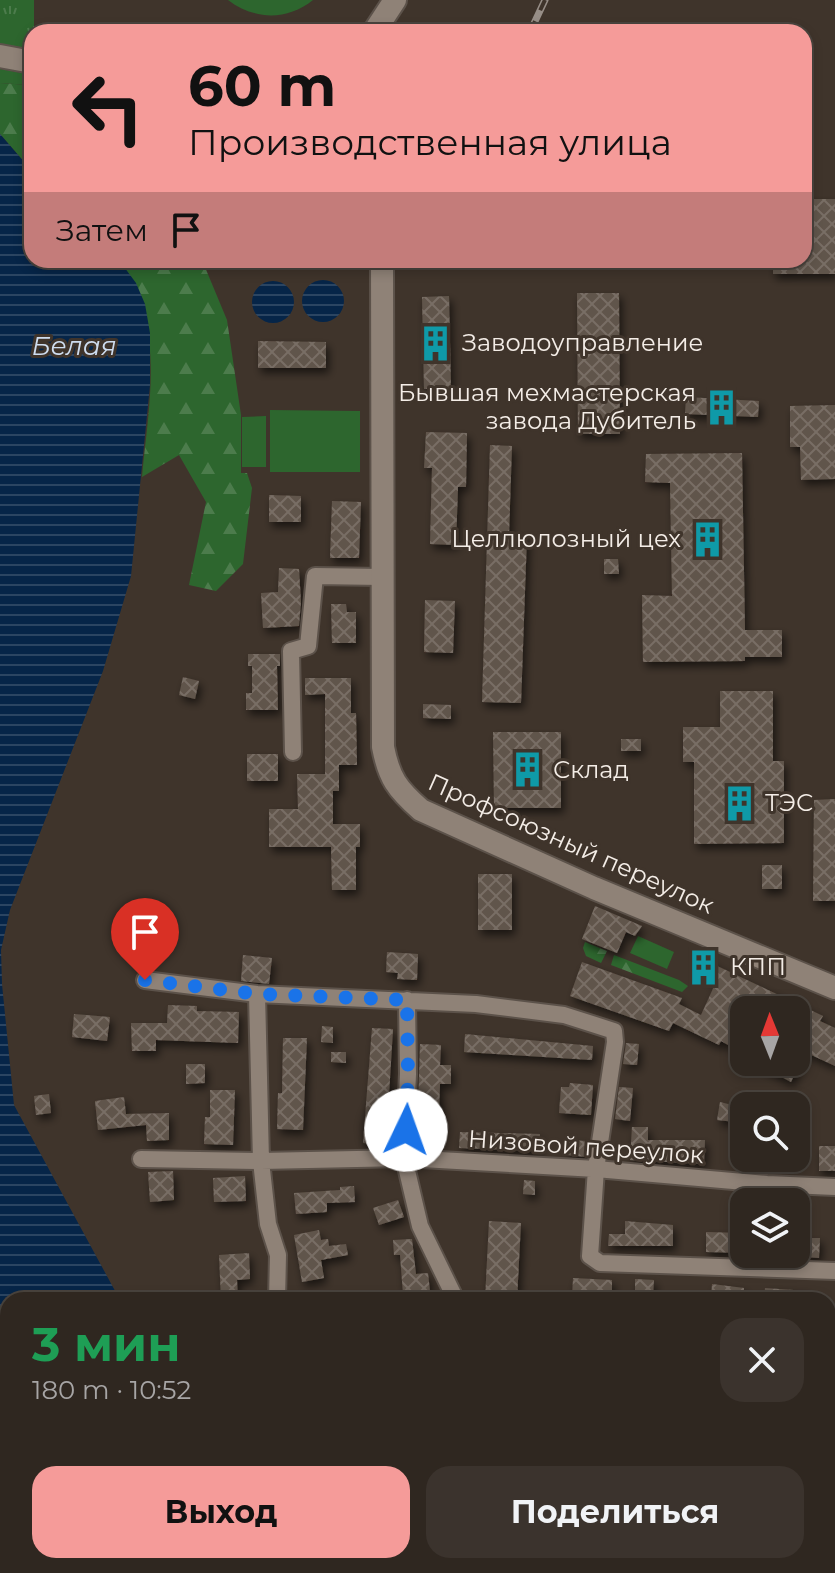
<!DOCTYPE html>
<html lang="ru">
<head>
<meta charset="utf-8">
<style>
	body { margin:0; font-family:Montserrat,sans-serif; background:#3b332d; color:#f1f3f6; height:100vh; display:flex; flex-direction:column; font-size:30px; white-space:nowrap }
	* { box-sizing:border-box; margin:0 }
	p { font-size:26px; color:#a7a5a5 }
	.icon { flex:none; width:44px; height:44px; fill:none; stroke:currentColor; stroke-width:2; stroke-linecap:round; stroke-linejoin:round }
	.map { position:relative; flex:1; overflow:hidden }
	.details { position:absolute; left:0px; top:1292px; width:836px; height:282px; display:flex; flex-direction:column; background:#2f2720; border-radius:24px 24px 0 0; box-shadow:0 4px 12px #0003,0 0 0 2px #4a443e }
	.details>* { flex:none }
	.guide { position:absolute; left:24px; top:24px; width:788px; height:244px; border-radius:24px; box-shadow:0 4px 12px #0003,0 0 0 2px #4a443e; background:#f59b99; color:#111; overflow:hidden }
	.needle { width:52px; rotate:359deg }
	.controls { position:absolute; left:730px; top:996px; display:grid; gap:16px }
	.controls a { display:grid; place-items:center; width:80px; height:80px; border-radius:16px; background:#2f2720; box-shadow:0 4px 12px #0003,0 0 0 2px #4a443e; font-size:40px }
	.pin { position:absolute; display:grid; place-items:center; width:68px; height:68px; color:#fff; margin:-82px -34px; border-radius:50% 50% 50% 0; rotate:-45deg; box-shadow:0 0 8px #0007 }
	.pin .icon { rotate:45deg }
	.me { position:absolute; width:88px; margin:-44px; rotate:3deg; stroke-linejoin:round; filter:drop-shadow(0 0 6px #0008) }
	.turn { display:flex; align-items:center; gap:28px; height:168px; padding:0 32px; font-size:36px }
	.turn .icon { width:104px; height:104px; stroke-width:2.5 }
	.turn b { display:block; font-size:56px; line-height:68px }
	.then { display:flex; align-items:center; height:76px; padding:0 32px; background:#0003; gap:16px; font-size:30px }
	.round { display:grid; place-items:center; flex:none; width:84px; height:84px; border-radius:24px; background:#3b332d }
	.overview { display:flex; align-items:center; justify-content:space-between; height:136px; padding:0 32px }
	h1 { font-size:48px; font-weight:700; line-height:60px; color:#1e9e55 }
	.button { display:flex; gap:16px; margin-top:auto; padding:16px 32px }
	.button a { flex:1; height:92px; border-radius:24px; background:#f59b99; color:#111; font-size:32px; font-weight:700; line-height:92px; text-align:center }
	.button a+a { background:#3b332d; color:#f1f3f6 }
	.map>svg:first-child { display:block }
	.grass { fill:url(#grass-tufts) }
	.forest { fill:url(#forest-firs) }
	.park { fill:#2d662e }
	.water { fill:url(#water-rules) }
	.building { fill:url(#building-cross-hatch); filter:url(#shadow) }
	.lines { fill:none; stroke-linecap:round; stroke-linejoin:round }
	.street-casing { stroke:#5c524a; stroke-width:20 }
	.secondary-casing { stroke:#5c524a; stroke-width:26 }
	.street { stroke:#8f8277; stroke-width:16 }
	.secondary { stroke:#8f8277; stroke-width:22 }
	.rail-casing { stroke:#978e87; stroke-width:7 }
	.rail { stroke:#3f342b; stroke-width:4; stroke-dasharray:12; stroke-linecap:butt }
	.route { stroke:#1a73e8; stroke-width:14; stroke-dasharray:0 25.2 }
	.labels { text-anchor:middle; stroke-width:6; stroke-linejoin:round; paint-order:stroke }
	.poi-label { font-size:24px; fill:#f4ede7; stroke:#3f342b; text-anchor:start }
	.street-label { font-size:24px; fill:#f4ede7; stroke:#3f342b }
	.water-label { font-size:26px; font-style:italic; fill:#ceddf0; stroke:#3f342b }
</style>
</head>
<body>
<div class="map">
<svg width="835" height="1573" viewBox="0 0 835 1573">
	<defs>
		<pattern id="grass-tufts" width="24" height="20" patternUnits="userSpaceOnUse" patternTransform="scale(2)"><rect width="24" height="20" fill="#2d662e"/><path d="M3 7l-1-3M5 7V3M7 7l1-3M15 17l-1-3M17 17v-4M19 17l1-3" fill="none" stroke="#4c7c4c"/></pattern>
		<pattern id="forest-firs" width="22" height="20" patternUnits="userSpaceOnUse" patternTransform="scale(2)"><rect width="22" height="20" fill="#2d662e"/><path d="M5 1l3.5 6h-7zM16 11l3.5 6h-7z" fill="#4c7c4c"/></pattern>
		<pattern id="water-rules" width="6" height="5" patternUnits="userSpaceOnUse" patternTransform="scale(2)"><rect width="6" height="5" fill="#062548"/><path d="M0 2.5h6" fill="none" stroke="#2b4562"/></pattern>
		<pattern id="building-cross-hatch" width="8" height="8" patternUnits="userSpaceOnUse" patternTransform="scale(2)"><rect width="8" height="8" fill="#61554b"/><path d="M0 0l8 8M0 8l8-8" fill="none" stroke="#786e65"/></pattern>
		<filter id="shadow"><feDropShadow dx="3" dy="5" stdDeviation="4" flood-color="#0009"/></filter>
	</defs>
	<rect width="100%" height="100%" fill="#3f342b"/>
	<path class="grass" d="M 0,0 L 34,0 L 34,32 L 25,53 L 0,48 Z
		M 0,69 L 32,75 L 32,82 L 29,85 L 0,83 Z"/>
	<path class="forest" d="M 32,82 L 32,171 L 0,134 L 0,83 L 28,85 Z
		M 119,260 L 202,260 L 227,320 L 241,415 L 241,473 L 247,473 L 252,488 L 243,564 L 216,591 L 189,585 L 206,502 L 179,455 L 142,477 C 149,401 166,326 119,260 Z
		M 585,942 L 607,951 L 601,963 L 586,956 L 583,948 Z
		M 614,955 L 679,980 L 688,986 L 682,992 L 611,965 Z
		M 0,1378 L 8,1386 L 8,1566 L 226,1566 L 239,1573 L 0,1573 Z"/>
	<path class="park" d="M 228,0 L 313,0 C 287,21 254,20 228,0 Z
		M 270,410 L 360,411 L 360,472 L 270,472 Z
		M 266,416 L 266,467 L 242,467 L 242,417 Z
		M 638,936 L 674,952 L 667,969 L 630,953 Z"/>
	<path class="water" d="M 0,134 L 32,171 L 32,260 L 119,260 L 136,283 L 145,304 L 150,333 L 150,385 L 131,576 L 103,671 L 10,910 L 1,950 L 2,984 L 14,1105 L 120,1300 L 8,1300 L 8,1386 L 0,1378 Z
		M302 301a21 21 0 1 1 42 0a21 21 0 1 1-42 0Z
		M252 302a21 21 0 1 1 42 0a21 21 0 1 1-42 0Z
		M 226,1566 L 394,1566 L 401,1573 L 240,1573 Z"/>
	<path class="building" d="M 804,199 L 835,199 L 835,274 L 773,274 L 773,260 L 804,260 Z
		M 577,293 L 619,293 L 620,434 L 578,434 Z
		M 449,296 L 451,388 L 424,389 L 422,297 Z
		M 258,341 L 326,342 L 326,368 L 258,368 Z
		M 686,397 L 759,401 L 758,417 L 685,414 Z
		M 835,405 L 835,479 L 801,480 L 800,447 L 790,447 L 790,406 Z
		M 426,432 L 467,433 L 466,487 L 458,487 L 456,545 L 430,544 L 432,468 L 424,468 Z
		M 490,445 L 512,446 L 509,535 L 527,536 L 521,703 L 482,702 Z
		M 742,453 L 745,630 L 782,630 L 782,657 L 745,657 L 745,661 L 643,662 L 642,595 L 672,596 L 670,483 L 645,482 L 646,454 Z
		M 269,495 L 301,496 L 301,522 L 269,522 Z
		M 332,501 L 361,502 L 359,558 L 330,558 Z
		M 604,559 L 618,559 L 619,574 L 604,574 Z
		M 279,568 L 299,569 L 301,602 L 299,626 L 263,628 L 261,593 L 278,592 Z
		M 425,600 L 455,601 L 453,653 L 424,652 Z
		M 331,604 L 346,604 L 347,612 L 356,612 L 356,643 L 332,643 Z
		M 248,654 L 280,654 L 280,666 L 277,666 L 278,710 L 246,710 L 246,693 L 252,693 L 252,666 L 248,666 Z
		M 183,677 L 199,681 L 195,699 L 179,695 Z
		M 305,678 L 351,678 L 351,713 L 356,713 L 357,765 L 339,765 L 339,791 L 333,791 L 333,824 L 360,824 L 360,847 L 356,847 L 356,890 L 332,890 L 331,847 L 269,847 L 269,809 L 298,809 L 297,774 L 325,774 L 325,694 L 305,695 Z
		M 720,691 L 773,691 L 773,761 L 784,761 L 784,843 L 694,844 L 694,762 L 683,762 L 683,727 L 720,727 Z
		M 423,704 L 451,705 L 451,719 L 423,718 Z
		M 493,732 L 561,732 L 561,808 L 494,808 Z
		M 621,739 L 641,739 L 641,751 L 621,751 Z
		M 247,754 L 278,754 L 278,781 L 247,781 Z
		M 835,799 L 835,901 L 813,901 L 814,800 Z
		M 762,865 L 782,865 L 782,889 L 762,889 Z
		M 478,874 L 512,874 L 512,930 L 478,930 Z
		M 595,906 L 642,926 L 635,936 L 626,932 L 617,953 L 582,939 Z
		M 387,952 L 418,954 L 417,980 L 397,979 L 398,973 L 386,972 Z
		M 243,955 L 272,958 L 269,984 L 241,981 Z
		M 701,956 L 714,962 L 713,964 L 823,1016 L 820,1021 L 835,1028 L 835,1066 L 805,1052 L 791,1082 L 753,1062 L 796,1062 L 796,1010 L 744,1010 L 744,1054 L 721,1041 L 719,1045 L 673,1023 L 669,1031 L 570,996 L 582,962 L 682,998 L 679,1004 L 701,1015 L 716,982 L 694,972 Z
		M 168,1005 L 197,1006 L 197,1011 L 239,1012 L 238,1043 L 156,1040 L 156,1051 L 132,1051 L 131,1023 L 167,1023 Z
		M 74,1014 L 110,1017 L 107,1041 L 72,1037 Z
		M 322,1026 L 333,1027 L 333,1043 L 321,1042 Z
		M 372,1028 L 393,1029 L 386,1145 L 363,1143 Z
		M 465,1034 L 593,1046 L 592,1060 L 464,1052 Z
		M 283,1038 L 307,1038 L 303,1130 L 277,1129 L 278,1093 L 282,1093 Z
		M 626,1043 L 639,1044 L 637,1065 L 623,1064 Z
		M 420,1044 L 441,1045 L 440,1065 L 451,1065 L 451,1084 L 440,1084 L 438,1142 L 417,1141 Z
		M 331,1052 L 346,1052 L 346,1063 L 331,1062 Z
		M 186,1064 L 205,1064 L 205,1083 L 186,1084 Z
		M 570,1083 L 593,1085 L 591,1115 L 559,1113 L 561,1087 L 569,1087 Z
		M 619,1087 L 633,1088 L 630,1121 L 615,1119 Z
		M 210,1090 L 235,1090 L 233,1145 L 204,1144 L 205,1117 L 210,1117 Z
		M 49,1094 L 51,1113 L 36,1115 L 34,1096 Z
		M 124,1097 L 126,1114 L 169,1113 L 169,1140 L 147,1141 L 146,1125 L 98,1130 L 95,1101 Z
		M 720,1102 L 744,1108 L 744,1123 L 717,1120 Z
		M 632,1127 L 648,1127 L 648,1140 L 705,1140 L 704,1164 L 630,1160 Z
		M 460,1132 L 540,1134 L 539,1151 L 459,1148 Z
		M 567,1140 L 588,1141 L 587,1157 L 566,1155 Z
		M 819,1146 L 835,1146 L 835,1171 L 819,1171 Z
		M 173,1171 L 174,1200 L 150,1202 L 148,1172 Z
		M 245,1176 L 246,1201 L 214,1202 L 213,1178 Z
		M 524,1180 L 535,1181 L 535,1195 L 523,1194 Z
		M 354,1186 L 355,1202 L 327,1203 L 327,1212 L 296,1214 L 294,1193 L 340,1190 L 340,1187 Z
		M 398,1200 L 404,1217 L 379,1225 L 373,1208 Z
		M 489,1221 L 521,1223 L 517,1300 L 485,1300 Z
		M 625,1221 L 673,1225 L 673,1246 L 608,1246 L 609,1234 L 625,1234 Z
		M 319,1230 L 321,1240 L 328,1239 L 329,1246 L 346,1244 L 348,1255 L 321,1260 L 324,1278 L 302,1282 L 294,1235 Z
		M 706,1232 L 744,1233 L 744,1253 L 706,1252 Z
		M 804,1238 L 820,1238 L 819,1258 L 804,1257 Z
		M 412,1239 L 416,1274 L 428,1273 L 430,1291 L 403,1294 L 400,1255 L 394,1255 L 393,1240 Z
		M 249,1253 L 250,1279 L 237,1280 L 238,1300 L 221,1300 L 219,1255 Z
		M 573,1278 L 612,1280 L 612,1297 L 572,1298 Z
		M 635,1279 L 654,1280 L 653,1296 L 635,1296 Z
		M 712,1284 L 744,1288 L 744,1300 L 711,1300 Z
		M 765,1288 L 808,1291 L 808,1300 L 764,1300 Z"/>
	<g class="lines">
		<defs>
			<path id="street" d="M 293,752 L 291,651 L 308,646 L 315,576 L 382,577
				M 145,980 L 257,994 L 476,1004 L 564,1015 L 614,1031 L 615,1042 L 596,1169 L 590,1256 L 600,1263 L 835,1271
				M 257,994 L 261,1161 L 268,1224 L 278,1255 L 277,1300
				M 407,1000 L 408,1074 L 404,1158 L 420,1226 L 456,1300
				M 141,1159 L 261,1161 L 404,1158 L 596,1169 L 767,1184 L 835,1187
				M 828,1471 L 835,1471
				M 764,1573 L 764,1566"/>
			<path id="secondary" d="M 374,32 L 395,0
				M 0,56 L 32,62
				M 382,260 L 383,747 C 389,778 397,789 421,810 L 594,888 L 835,988"/>
		</defs>
		<use href="#street" class="street-casing"/>
		<use href="#secondary" class="secondary-casing"/>
		<use href="#street" class="street"/>
		<use href="#secondary" class="secondary"/>
		<defs>
			<path id="rail" d="M 530,32 L 545,0"/>
		</defs>
		<use href="#rail" class="rail-casing"/>
		<use href="#rail" class="rail"/>
	</g>
	<g class="lines">
		<path class="route" d="M 145,980 L 257,994 L 407,1000 L 408,1074 L 406,1130"/>
	</g>
	<defs>
		<symbol id="building-bare" viewBox="-9 -9 18 18"><path d="M-4-6H4V6H1V3H-1V6H-4ZM-2.5-4.3h1.7v1.8h-1.7ZM.8-4.3h1.7v1.8H.8ZM-2.5-1h1.7V.8h-1.7ZM.8-1h1.7V.8H.8Z" fill="#0f9aa8" stroke="#3f342b" stroke-width="2.5" paint-order="stroke"/></symbol>
	</defs>
	<g fill-rule="evenodd">
		<use href="#building-bare" x="410" y="318" width="51" height="51"/>
		<use href="#building-bare" x="696" y="382" width="51" height="51"/>
		<use href="#building-bare" x="682" y="514" width="51" height="51"/>
		<use href="#building-bare" x="502" y="744" width="51" height="51"/>
		<use href="#building-bare" x="714" y="778" width="51" height="51"/>
		<use href="#building-bare" x="678" y="942" width="51" height="51"/>
	</g>
	<g class="labels">
		<g class="poi-label">
			<text x="462" y="351">Заводоуправление</text>
			<text x="696" y="401" text-anchor="end">Бывшая мехмастерская<tspan x="696" dy="28">завода Дубитель</tspan></text>
			<text x="681" y="547" text-anchor="end">Целлюлозный цех</text>
			<text x="553" y="778">Склад</text>
			<text x="765" y="811">ТЭС</text>
			<text x="730" y="975">КПП</text>
		</g>
		<g class="street-label">
			<text transform="translate(571 844) rotate(24)" y="8">Профсоюзный переулок</text>
			<text transform="translate(586 1147) rotate(4)" y="8">Низовой переулок</text>
		</g>
		<g class="water-label">
			<text x="74" y="355">Белая</text>
		</g>
	</g>
</svg>
<div class="controls">
<a><svg class="needle" viewBox="-14 -14 28 28"><path d="M0-13l5 13h-10z" fill="#e53935"/><path d="M0 13l5-13h-10z" fill="#a7a5a5"/></svg></a>
<a><svg class="icon" aria-label="search" viewBox="0 0 24 24"><circle cx="10" cy="10" r="6"/><path d="M15 15l6 6"/></svg></a>
<a><svg class="icon" aria-label="layers" viewBox="0 0 24 24"><path d="M12 4l9 5-9 5-9-5zM3 14l9 5 9-5"/></svg></a>
</div>
<div class="pin" style="left:145px;top:980px;background:#d93025"><svg class="icon" aria-label="arrive" viewBox="0 0 24 24"><path d="M6 21V4h12l-3 4 3 4H6"/></svg></div>
<svg class="me" style="left:406px;top:1130px" viewBox="-20 -20 40 40"><circle r="19" fill="#fff"/><path d="M0-13L10 11 0 6-10 11z" fill="#1a73e8"/></svg>
<div class="guide">
<div class="turn"><svg class="icon" aria-label="left" viewBox="0 0 24 24"><path d="M17 20v-9H6M10 6l-5 5 5 5"/></svg><div><b>60 m</b>Производственная улица</div></div>
<div class="then">Затем<svg class="icon" aria-label="arrive" viewBox="0 0 24 24"><path d="M6 21V4h12l-3 4 3 4H6"/></svg></div>
</div>
<section class="details">
<div class="overview"><div><h1>3 мин</h1><p>180 m · 10:52</p></div><a class="round"><svg class="icon" aria-label="close" viewBox="0 0 24 24"><path d="M6 6l12 12M18 6L6 18"/></svg></a></div>
<div class="button"><a>Выход</a><a>Поделиться</a></div>
</section>
</div>
</body>
</html>
